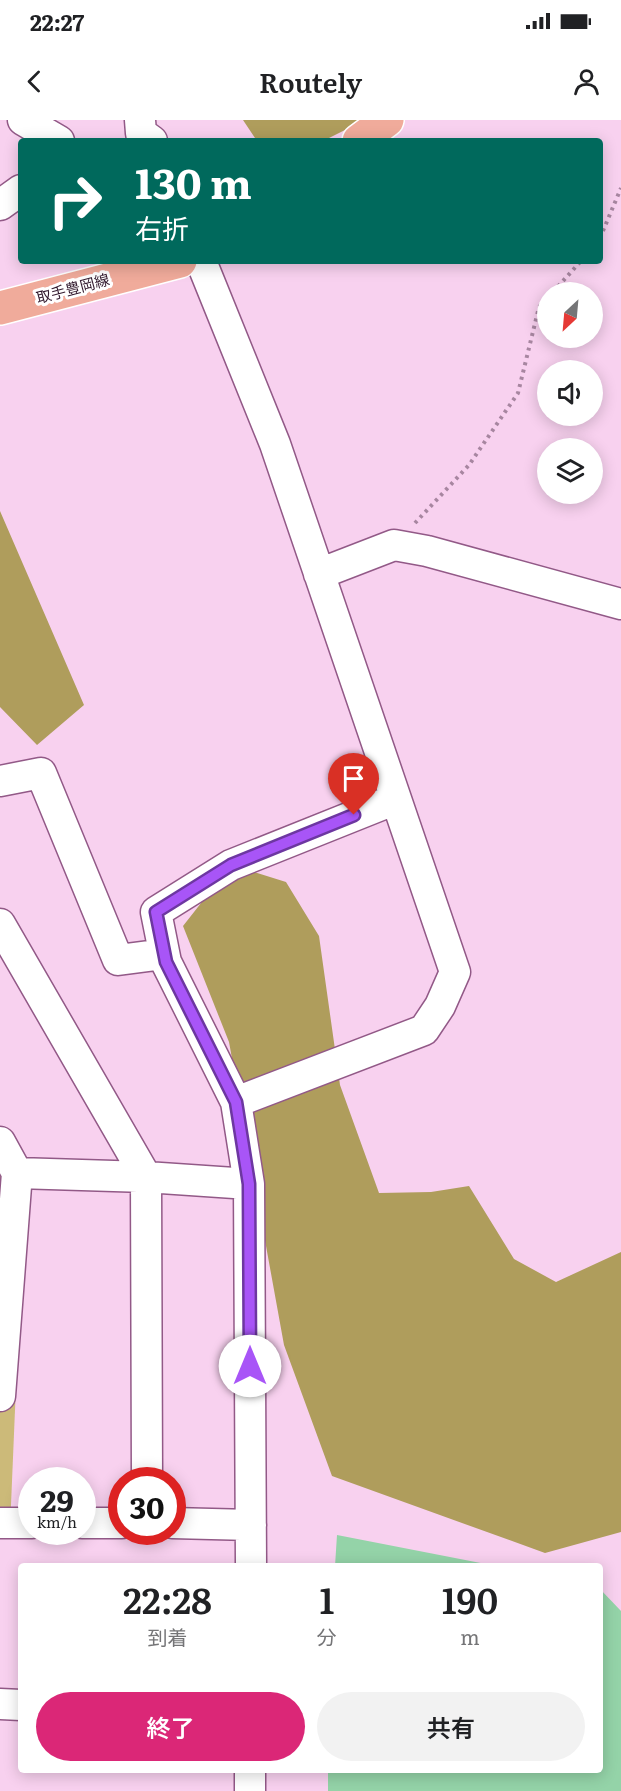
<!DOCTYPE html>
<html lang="ja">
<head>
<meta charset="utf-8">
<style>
	body { margin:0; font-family:Literata,"Noto Sans JP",serif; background:#f2f2f2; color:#202124; height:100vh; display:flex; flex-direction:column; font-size:22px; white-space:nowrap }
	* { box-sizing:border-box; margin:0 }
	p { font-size:20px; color:#757577 }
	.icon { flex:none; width:33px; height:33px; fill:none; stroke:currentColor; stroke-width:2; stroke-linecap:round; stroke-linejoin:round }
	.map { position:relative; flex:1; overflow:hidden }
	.details { position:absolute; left:18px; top:1443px; width:585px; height:210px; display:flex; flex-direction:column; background:#fff; border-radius:6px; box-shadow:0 3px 15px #0003 }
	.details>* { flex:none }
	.banner { position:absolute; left:18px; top:18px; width:585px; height:126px; border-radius:6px; box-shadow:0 3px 15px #0003; background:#00695c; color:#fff; overflow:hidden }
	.needle { width:39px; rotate:206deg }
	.tools { position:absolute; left:537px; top:162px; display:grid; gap:12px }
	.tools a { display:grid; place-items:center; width:66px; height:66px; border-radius:50%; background:#fff; box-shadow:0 3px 15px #0003; font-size:30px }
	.speed { position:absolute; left:18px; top:1347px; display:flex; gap:12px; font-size:30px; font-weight:700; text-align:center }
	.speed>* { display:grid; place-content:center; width:78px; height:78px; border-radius:50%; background:#fff; box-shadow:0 3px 15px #0003; line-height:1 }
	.speed small { font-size:15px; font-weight:400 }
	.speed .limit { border:9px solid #d22; background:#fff; color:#111 }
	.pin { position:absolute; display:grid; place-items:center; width:51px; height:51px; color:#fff; margin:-62px -26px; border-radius:50% 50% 50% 0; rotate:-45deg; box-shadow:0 0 6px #0007 }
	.pin .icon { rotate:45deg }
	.me { position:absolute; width:66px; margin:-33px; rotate:0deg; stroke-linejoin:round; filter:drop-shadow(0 0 4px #0008) }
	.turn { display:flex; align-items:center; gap:21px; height:126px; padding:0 18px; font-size:27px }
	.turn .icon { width:78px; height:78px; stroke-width:2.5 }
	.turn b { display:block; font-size:42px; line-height:51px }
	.eta { display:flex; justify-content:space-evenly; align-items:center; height:102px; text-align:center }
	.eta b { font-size:36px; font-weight:600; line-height:42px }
	.cta { display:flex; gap:12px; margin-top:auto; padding:12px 18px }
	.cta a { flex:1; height:69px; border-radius:36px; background:#db2777; color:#fff; font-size:24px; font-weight:600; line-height:69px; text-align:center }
	.cta a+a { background:#f2f2f2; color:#202124 }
	.status { display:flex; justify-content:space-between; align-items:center; height:42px; padding:0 30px; background:#fff; direction:ltr }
	.status svg { height:16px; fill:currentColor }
	header { display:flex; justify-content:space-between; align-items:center; height:78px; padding:0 18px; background:#fff; font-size:27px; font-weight:600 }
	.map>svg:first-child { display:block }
	.green { fill:#ccba79 }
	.forest { fill:#af9d5c }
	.water { fill:#94d3a8 }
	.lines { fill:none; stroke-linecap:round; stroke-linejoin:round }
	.minor-casing { stroke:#925987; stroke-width:33 }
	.major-casing { stroke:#fff; stroke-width:36 }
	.path { stroke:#a786a0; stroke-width:4; stroke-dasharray:3 4.5; stroke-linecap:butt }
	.minor { stroke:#fff; stroke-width:30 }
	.major { stroke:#f0ab9b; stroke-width:33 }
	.route-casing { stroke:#6d37a1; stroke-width:15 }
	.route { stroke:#a855f7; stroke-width:10 }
	.labels { text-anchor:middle; stroke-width:6; stroke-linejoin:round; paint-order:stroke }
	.street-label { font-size:15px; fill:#321a2e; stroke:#fff }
</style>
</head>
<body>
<div class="status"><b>22:27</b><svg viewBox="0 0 49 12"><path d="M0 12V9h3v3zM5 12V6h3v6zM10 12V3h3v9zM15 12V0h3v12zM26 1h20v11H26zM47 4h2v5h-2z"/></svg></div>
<header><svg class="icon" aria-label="back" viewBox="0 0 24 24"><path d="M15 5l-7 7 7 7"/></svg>Routely<svg class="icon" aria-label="person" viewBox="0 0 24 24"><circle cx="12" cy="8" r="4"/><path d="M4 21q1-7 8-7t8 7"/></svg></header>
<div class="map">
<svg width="621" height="1671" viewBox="0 0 621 1671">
	<rect width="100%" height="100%" fill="#f8d1ef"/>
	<path class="green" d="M 0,1046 L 25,1052 L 10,1409 L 0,1409 Z"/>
	<path class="forest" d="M 243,0 L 365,0 L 323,21 L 257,21 Z
		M 0,391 L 84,585 L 37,625 L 0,587 Z
		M 231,745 L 286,762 L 319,816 L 340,965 L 379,1073 L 431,1072 L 469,1066 L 514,1139 L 556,1162 L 621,1132 L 621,1412 L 545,1433 L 332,1356 L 284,1225 L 229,922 L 183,806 Z"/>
	<path class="water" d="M 337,1415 L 496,1446 L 335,1446 Z
		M 600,1469 L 621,1491 L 621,1671 L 328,1671 L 328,1650 L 600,1650 Z"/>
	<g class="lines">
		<defs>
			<path id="minor" d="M 23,0 L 59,21
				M 140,0 L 141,13 L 152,21
				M 0,85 L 21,70
				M 201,141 L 275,324 L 455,852 L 440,886 L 424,910 L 236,982
				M 319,454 L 394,425 L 427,431 L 621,484
				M 0,661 L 41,653 L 118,840 L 164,834
				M 0,804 L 146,1057 L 147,1360
				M 0,1022 L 17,1053 L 0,1276
				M 17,1053 L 146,1057 L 249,1064
				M 0,1403 L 32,1403
				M 82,1403 L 122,1403
				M 172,1403 L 251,1405
				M 251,1446 L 249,1064 L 236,982 L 166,842 L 156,792 L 231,745 L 396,679
				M 0,1584 L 21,1585
				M 250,1650 L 250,1671"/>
			<path id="major" d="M 359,21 L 387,0
				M 0,188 L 180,141"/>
		</defs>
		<use href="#minor" class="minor-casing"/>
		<use href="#major" class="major-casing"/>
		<path class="path" d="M 600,118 L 621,68
			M 553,172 L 581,141
			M 415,403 L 469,345 L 518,273 L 539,187 L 548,178"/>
		<use href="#minor" class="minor"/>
		<use href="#major" class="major"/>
	</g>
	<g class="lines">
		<defs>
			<path id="route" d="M 250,1246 L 249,1064 L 236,982 L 166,842 L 156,792 L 231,745 L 354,695"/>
		</defs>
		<use href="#route" class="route-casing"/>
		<use href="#route" class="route"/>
	</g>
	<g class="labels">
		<g class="street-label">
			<text transform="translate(73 169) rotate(-15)" y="5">取手豊岡線</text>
		</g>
	</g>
</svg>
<div class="tools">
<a><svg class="needle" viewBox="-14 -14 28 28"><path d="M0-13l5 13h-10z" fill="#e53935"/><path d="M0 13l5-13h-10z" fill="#757577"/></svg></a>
<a><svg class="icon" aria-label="sound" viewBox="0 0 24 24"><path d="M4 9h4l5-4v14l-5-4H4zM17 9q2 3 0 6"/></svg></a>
<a><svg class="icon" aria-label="layers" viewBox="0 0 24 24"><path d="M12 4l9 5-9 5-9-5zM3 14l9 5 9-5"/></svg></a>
</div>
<div class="speed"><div>29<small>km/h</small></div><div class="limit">30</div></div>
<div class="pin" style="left:354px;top:695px;background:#d93025"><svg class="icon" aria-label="arrive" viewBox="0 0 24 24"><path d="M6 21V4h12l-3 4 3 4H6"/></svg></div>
<svg class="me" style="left:250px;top:1246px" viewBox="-20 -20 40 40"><circle r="19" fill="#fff"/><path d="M0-13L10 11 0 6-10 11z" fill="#a855f7"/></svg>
<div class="banner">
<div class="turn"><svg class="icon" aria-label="right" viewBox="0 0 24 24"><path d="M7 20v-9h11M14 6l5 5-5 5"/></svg><div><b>130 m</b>右折</div></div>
</div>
<section class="details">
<div class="eta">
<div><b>22:28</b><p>到着</p></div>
<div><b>1</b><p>分</p></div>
<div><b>190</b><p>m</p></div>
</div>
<div class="cta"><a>終了</a><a>共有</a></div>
</section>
</div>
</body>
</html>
